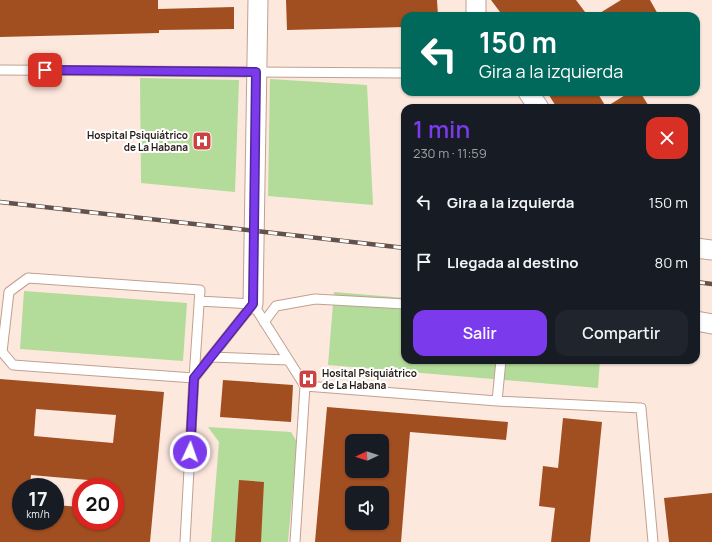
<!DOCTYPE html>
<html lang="es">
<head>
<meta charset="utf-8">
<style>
	body { margin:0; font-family:Manrope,sans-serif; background:#20242c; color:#f1f3f6; height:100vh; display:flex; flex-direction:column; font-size:15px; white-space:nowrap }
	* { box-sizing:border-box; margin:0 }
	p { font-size:13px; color:#9ea1a6 }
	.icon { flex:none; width:22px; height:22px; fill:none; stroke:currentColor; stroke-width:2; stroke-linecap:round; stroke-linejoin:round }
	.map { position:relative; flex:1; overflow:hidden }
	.side { position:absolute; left:401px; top:104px; width:299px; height:260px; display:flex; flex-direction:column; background:#171b24; border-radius:12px; box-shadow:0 1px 3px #0004 }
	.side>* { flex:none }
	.banner { position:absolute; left:401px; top:12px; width:299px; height:84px; border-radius:12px; box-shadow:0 1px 3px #0004; background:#00695c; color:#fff; overflow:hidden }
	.needle { width:26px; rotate:266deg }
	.tools { position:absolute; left:345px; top:434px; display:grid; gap:8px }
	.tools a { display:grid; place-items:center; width:44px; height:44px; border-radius:8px; background:#171b24; box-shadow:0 1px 3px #0004; font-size:20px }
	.speed { position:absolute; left:12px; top:478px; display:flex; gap:8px; font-size:20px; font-weight:700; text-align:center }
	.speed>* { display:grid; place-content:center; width:52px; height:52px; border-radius:50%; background:#171b24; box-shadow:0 1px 3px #0004; line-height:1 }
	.speed small { font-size:10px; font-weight:400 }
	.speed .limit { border:6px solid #d22; background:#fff; color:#111 }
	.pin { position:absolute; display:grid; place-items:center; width:34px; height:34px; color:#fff; margin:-17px; border-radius:8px; box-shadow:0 2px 6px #0006 }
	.me { position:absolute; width:44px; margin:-22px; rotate:3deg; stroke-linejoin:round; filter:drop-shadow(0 0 3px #0008) }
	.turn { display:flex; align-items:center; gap:14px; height:84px; padding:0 12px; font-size:18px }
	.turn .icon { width:52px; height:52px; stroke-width:2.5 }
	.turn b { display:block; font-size:28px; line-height:34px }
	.round { display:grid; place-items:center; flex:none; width:42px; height:42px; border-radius:12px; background:#20242c }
	.overview { display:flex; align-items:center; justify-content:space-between; height:68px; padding:0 12px }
	h1 { font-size:24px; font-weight:600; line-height:30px; color:#7c3aed }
	.action { display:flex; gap:8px; margin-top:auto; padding:8px 12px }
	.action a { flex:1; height:46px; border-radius:12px; background:#7c3aed; color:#fff; font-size:16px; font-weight:600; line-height:46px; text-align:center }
	.action a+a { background:#20242c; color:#f1f3f6 }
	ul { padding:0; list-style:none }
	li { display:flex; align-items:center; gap:12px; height:60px; padding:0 12px }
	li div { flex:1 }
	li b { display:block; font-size:15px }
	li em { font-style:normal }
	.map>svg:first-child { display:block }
	.green { fill:#b3db99 }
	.building { fill:#a14f21; fill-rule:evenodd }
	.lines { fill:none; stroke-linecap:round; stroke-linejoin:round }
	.lane-casing { stroke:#c0a091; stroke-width:11 }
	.street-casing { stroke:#c0a091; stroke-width:21 }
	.lane { stroke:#fff; stroke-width:9 }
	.street { stroke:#fff; stroke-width:19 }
	.rail-casing { stroke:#61524b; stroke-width:4.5 }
	.rail { stroke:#fff; stroke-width:3; stroke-dasharray:9; stroke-linecap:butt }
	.route-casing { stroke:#51269a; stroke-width:10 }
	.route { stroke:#7c3aed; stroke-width:7 }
	.labels { text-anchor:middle; stroke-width:4; stroke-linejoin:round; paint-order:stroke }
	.poi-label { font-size:10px; font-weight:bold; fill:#261a14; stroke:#fff; text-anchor:end }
</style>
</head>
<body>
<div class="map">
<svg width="712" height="542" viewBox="0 0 712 542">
	<rect width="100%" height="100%" fill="#fde8de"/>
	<path class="green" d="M 140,78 L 239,80 L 235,192 L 141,183 Z
		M 270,79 L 367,85 L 373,205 L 268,196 Z
		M 24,291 L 187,303 L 183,361 L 20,349 Z
		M 334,292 L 405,298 L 405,360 L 600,360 L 598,388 L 328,365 Z
		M 208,427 L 291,432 L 297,442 L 288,542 L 211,542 L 219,442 Z"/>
	<path class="building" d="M 0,0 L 158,0 L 158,9 L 234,7 L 234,29 L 159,30 L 159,33 L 0,37 Z
		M 286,0 L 437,0 L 438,16 L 405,16 L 405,27 L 287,30 Z
		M 491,0 L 576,0 L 588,16 L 503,16 Z
		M 621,0 L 650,0 L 659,16 L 595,16 Z
		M 547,92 L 597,92 L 606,107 L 630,92 L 640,92 L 650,108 L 557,108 Z
		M 0,379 L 164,392 L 150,542 L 0,542 ZM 36,409 L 116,415 L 113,443 L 34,436 ZM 31,475 L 111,482 L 110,487 L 115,487 L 115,521 L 81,521 L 81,507 L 55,505 L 55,521 L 21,521 L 21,487 L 30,487 Z
		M 223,380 L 293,385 L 291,422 L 220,417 Z
		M 327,407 L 508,422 L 506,440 L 410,432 L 401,542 L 315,542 ZM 352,441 L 382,441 L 382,471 L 352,471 ZM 352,493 L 382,493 L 382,523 L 352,523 Z
		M 563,418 L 602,422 L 590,542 L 551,542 L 555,508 L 539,506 L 543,466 L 558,468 Z
		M 239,480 L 264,482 L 261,542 L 235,542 Z
		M 712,493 L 712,542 L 669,542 L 664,498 Z"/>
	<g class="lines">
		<defs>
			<path id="lane" d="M 0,70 L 405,73
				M 28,278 L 200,290 L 194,378 L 13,365 L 2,352 L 9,292 Z
				M 199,301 L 253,304
				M 264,322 L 276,306 L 315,299 L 405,304
				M 212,357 L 288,360
				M 305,386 L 497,401 L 641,408 L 653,542
				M 497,401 L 501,360
				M 185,542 L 194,378 L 253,304 L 305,386 L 295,542"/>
			<path id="street" d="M 476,0 L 476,16
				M 528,92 L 539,108
				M 696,248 L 712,250
				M 253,304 L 258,0
				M 696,321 L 712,324"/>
		</defs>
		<use href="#lane" class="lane-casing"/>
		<use href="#street" class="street-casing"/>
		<use href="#lane" class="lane"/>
		<use href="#street" class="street"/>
		<defs>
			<path id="rail" d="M 0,202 L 405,248
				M 696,282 L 712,284"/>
		</defs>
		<use href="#rail" class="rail-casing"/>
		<use href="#rail" class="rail"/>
	</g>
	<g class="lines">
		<defs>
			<path id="route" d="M 45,70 L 256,72 L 253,304 L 194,378 L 190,452"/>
		</defs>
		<use href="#route" class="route-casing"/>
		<use href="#route" class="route"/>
	</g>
	<defs>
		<symbol id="hospital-square" viewBox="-11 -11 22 22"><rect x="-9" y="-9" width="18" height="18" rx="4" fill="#cf4040" stroke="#fff"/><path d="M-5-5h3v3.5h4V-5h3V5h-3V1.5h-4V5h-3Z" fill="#fff"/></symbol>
	</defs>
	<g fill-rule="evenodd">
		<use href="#hospital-square" x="191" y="130" width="22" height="22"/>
		<use href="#hospital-square" x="297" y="368" width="22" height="22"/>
	</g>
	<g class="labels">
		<g class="poi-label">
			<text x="188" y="139">Hospital Psiquiátrico<tspan x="188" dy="12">de La Habana</tspan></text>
			<text x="322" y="377" text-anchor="start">Hosital Psiquiátrico<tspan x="322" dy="12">de La Habana</tspan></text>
		</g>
	</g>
</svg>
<div class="tools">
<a><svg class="needle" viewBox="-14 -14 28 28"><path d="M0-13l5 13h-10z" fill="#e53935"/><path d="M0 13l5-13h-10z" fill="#9ea1a6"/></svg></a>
<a><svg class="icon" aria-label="sound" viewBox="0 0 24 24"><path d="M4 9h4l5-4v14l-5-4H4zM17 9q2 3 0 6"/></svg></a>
</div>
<div class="speed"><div>17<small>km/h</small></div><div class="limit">20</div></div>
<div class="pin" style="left:45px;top:70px;background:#d93025"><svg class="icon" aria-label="arrive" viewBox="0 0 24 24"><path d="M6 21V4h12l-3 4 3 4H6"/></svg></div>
<svg class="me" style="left:190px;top:452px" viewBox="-20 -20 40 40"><circle r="17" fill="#7c3aed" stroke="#fff" stroke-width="3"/><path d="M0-11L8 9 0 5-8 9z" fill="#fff"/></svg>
<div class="banner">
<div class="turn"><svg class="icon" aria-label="left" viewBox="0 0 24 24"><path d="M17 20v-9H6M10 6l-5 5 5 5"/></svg><div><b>150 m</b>Gira a la izquierda</div></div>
</div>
<section class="side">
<div class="overview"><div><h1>1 min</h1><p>230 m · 11:59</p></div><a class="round" style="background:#d93025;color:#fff"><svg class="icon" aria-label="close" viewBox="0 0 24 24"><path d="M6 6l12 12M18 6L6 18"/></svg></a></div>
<ul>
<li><svg class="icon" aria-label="left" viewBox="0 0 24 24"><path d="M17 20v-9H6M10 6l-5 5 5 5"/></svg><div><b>Gira a la izquierda</b></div><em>150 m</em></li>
<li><svg class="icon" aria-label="arrive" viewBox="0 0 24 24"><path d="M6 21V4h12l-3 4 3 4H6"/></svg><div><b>Llegada al destino</b></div><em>80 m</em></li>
</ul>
<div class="action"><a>Salir</a><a>Compartir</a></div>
</section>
</div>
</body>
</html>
